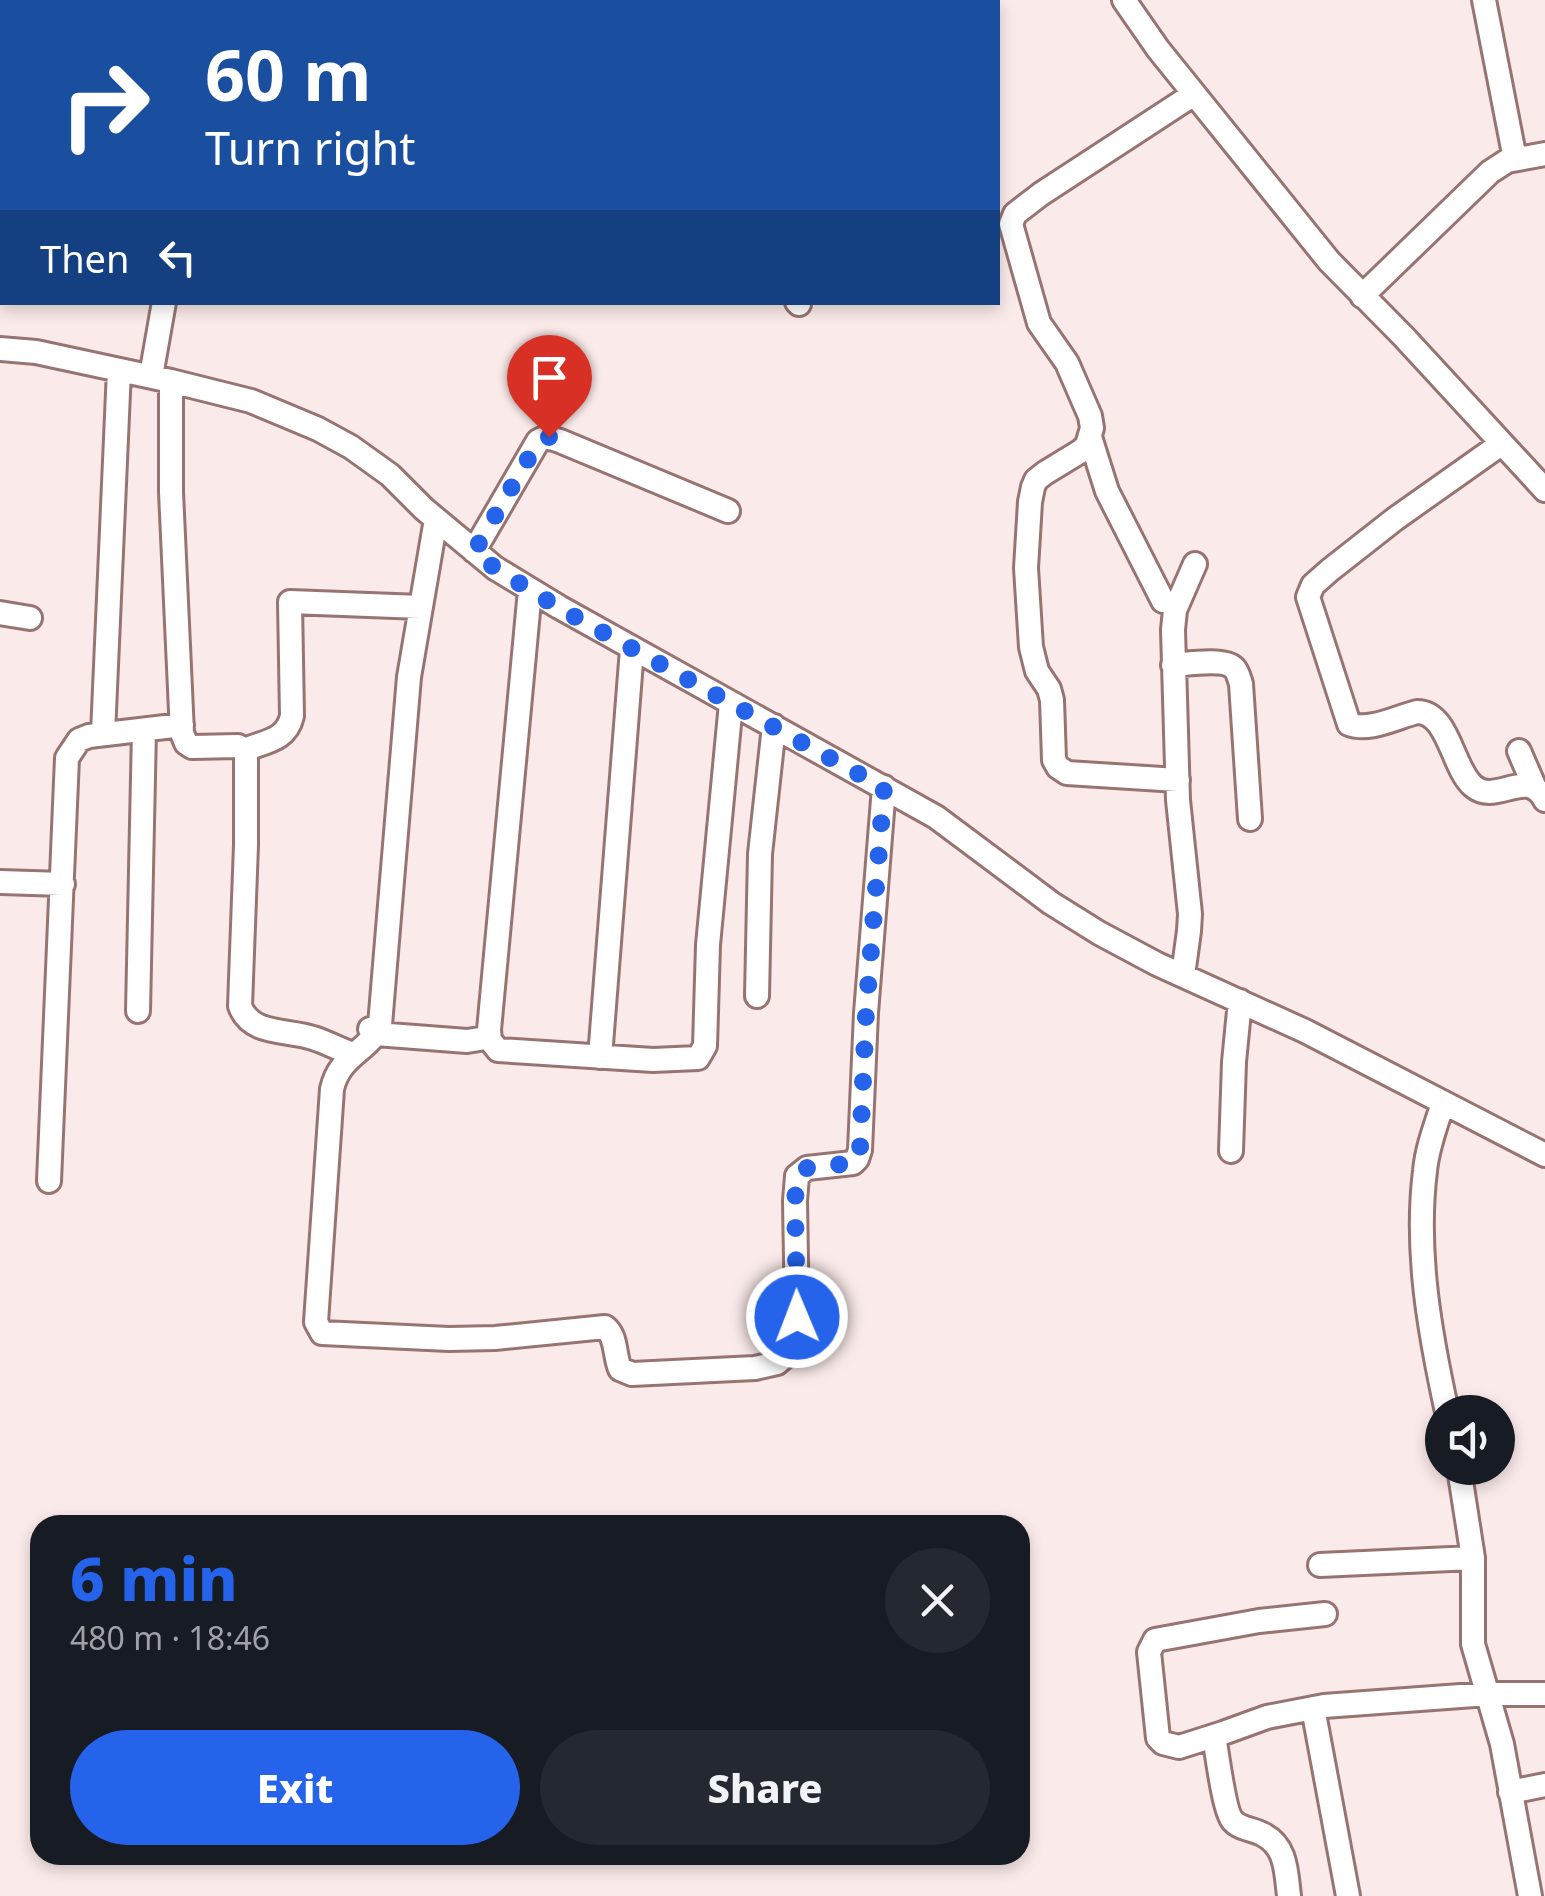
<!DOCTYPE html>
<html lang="en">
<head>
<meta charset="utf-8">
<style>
	body { margin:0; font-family:"Noto Sans",sans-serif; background:#242831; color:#f1f3f6; height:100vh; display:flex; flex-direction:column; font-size:38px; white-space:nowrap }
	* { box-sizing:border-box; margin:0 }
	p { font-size:32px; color:#9ea1a6 }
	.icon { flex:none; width:55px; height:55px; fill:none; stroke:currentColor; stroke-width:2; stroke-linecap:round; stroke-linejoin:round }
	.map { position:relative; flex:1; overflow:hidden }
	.side { position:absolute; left:30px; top:1515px; width:1000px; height:350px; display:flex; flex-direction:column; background:#171b24; border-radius:30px; box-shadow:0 5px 15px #0003 }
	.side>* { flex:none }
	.hud { position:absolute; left:0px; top:0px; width:1000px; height:305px; box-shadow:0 5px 15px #0003; background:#1a4fa0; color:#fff; overflow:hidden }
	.buttons { position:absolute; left:1425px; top:1395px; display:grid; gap:20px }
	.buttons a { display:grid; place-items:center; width:90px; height:90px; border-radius:50%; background:#171b24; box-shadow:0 5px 15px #0003; font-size:50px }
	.pin { position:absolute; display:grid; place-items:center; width:85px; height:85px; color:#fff; margin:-102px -42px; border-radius:50% 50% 50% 0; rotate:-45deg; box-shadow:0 0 10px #0007 }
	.pin .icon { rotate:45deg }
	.me { position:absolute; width:110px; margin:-55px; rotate:359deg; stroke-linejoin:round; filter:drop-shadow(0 0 8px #0008) }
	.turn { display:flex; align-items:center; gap:35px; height:210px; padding:0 40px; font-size:45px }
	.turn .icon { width:130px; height:130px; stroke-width:2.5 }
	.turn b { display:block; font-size:70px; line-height:85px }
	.then { display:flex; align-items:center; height:95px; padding:0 40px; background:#0003; gap:20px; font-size:38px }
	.round { display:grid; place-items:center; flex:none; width:105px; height:105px; border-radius:52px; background:#242831 }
	.headline { display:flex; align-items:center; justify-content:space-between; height:170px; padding:0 40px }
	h1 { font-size:60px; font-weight:800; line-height:75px; color:#2563eb }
	.primary-button { display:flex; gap:20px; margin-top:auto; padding:20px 40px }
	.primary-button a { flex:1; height:115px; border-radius:60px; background:#2563eb; color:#fff; font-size:40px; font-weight:800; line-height:115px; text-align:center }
	.primary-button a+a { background:#242831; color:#f1f3f6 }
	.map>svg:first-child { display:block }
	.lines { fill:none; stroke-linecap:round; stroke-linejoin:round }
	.minor-casing { stroke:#977472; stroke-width:28 }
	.minor { stroke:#fff; stroke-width:22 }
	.route { stroke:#2563eb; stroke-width:18; stroke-dasharray:0 32.4 }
</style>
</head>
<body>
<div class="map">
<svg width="1545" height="1896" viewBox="0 0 1545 1896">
	<rect width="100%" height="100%" fill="#faeae9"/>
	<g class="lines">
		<defs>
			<path id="minor" d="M 149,0 L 150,2
				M 708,0 L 712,2
				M 844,0 L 846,2
				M 1124,0 L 1158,49 L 1329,261 L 1403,336 L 1545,490
				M 1484,0 L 1515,159
				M 364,2 L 365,0
				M 645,2 L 646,0
				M 1362,296 L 1490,172 L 1507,161 L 1545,154
				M 797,302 L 799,304
				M 0,349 L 36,352 L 171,381 L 251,401 L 318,429 L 351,447 L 390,475 L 424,509 L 495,568 L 559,607 L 936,817 L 1051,903 L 1099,933 L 1157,964 L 1305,1031 L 1545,1155
				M 151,376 L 164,302
				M 171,381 L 171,492 L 182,733 L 186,743 L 192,747 L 238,746 L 244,750 L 246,755 L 246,845 L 240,1006 C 251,1036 287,1029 313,1038 C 326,1042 339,1049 352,1054
				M 1090,437 L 1107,491 L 1163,601
				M 1501,444 L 1395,519 L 1330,570 L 1313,585 L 1308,597 L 1349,724 C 1369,732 1397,717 1417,712 C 1449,712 1452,768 1473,786 C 1496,806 1527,766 1545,800
				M 436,519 L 409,677 L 380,1025 C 369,1052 340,1054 332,1089 L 316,1322 L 322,1333 L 449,1339 L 495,1338 L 605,1327 C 617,1336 614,1355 620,1369 L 632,1374 L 755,1368 L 777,1363 L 784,1357 L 791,1344 L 797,1317 L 795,1201 L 797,1176 L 807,1168 L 853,1163 L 857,1159 L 860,1150 L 866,1013 L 884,787
				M 474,551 L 538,441 C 546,436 551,438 560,441 L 728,511
				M 530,590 L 489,1030 L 490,1040 L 498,1050 L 653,1060 L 698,1058 L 705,1046 L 708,945 L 731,703
				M 0,613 L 30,618
				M 1173,665 C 1187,664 1224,658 1234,668 C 1238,672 1239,678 1241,684 L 1250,819
				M 103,734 L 119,370
				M 244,750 C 266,741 286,741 292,716 L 290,602 L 421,607
				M 1519,751 L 1535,788
				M 1178,780 L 1067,773 L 1058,767 L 1054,760 L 1052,700 L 1049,689 L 1037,671 L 1031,647 L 1026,568 L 1030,502 L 1033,487 L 1036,480 L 1045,473 L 1081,451 L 1087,445 L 1092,428 L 1090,416 L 1067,363 L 1039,323 L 1011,224 L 1015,214 L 1041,194 L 1194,94
				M 0,882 L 63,884
				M 1183,975 L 1189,931 L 1190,914 L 1178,800 L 1173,630 L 1175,610 L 1195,564
				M 757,996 L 760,854 L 774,726
				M 138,1011 L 144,730
				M 370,1029 L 376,1034 L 467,1041 L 486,1038 L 490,1040
				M 600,1057 L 632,649
				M 1443,1103 C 1436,1125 1427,1148 1425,1171 C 1415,1252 1430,1334 1447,1412
				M 1231,1151 L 1234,1062 L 1240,1001
				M 49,1181 L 67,758 L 79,740 L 89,736 L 182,725
				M 1459,1468 L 1473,1558 L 1473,1644 L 1502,1744 L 1530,1896
				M 1320,1565 L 1473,1558
				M 1325,1614 L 1259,1621 L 1155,1640 L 1149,1652 L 1158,1738 L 1163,1743 L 1179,1747 L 1223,1733 L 1267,1717 L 1324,1706 L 1488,1694 L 1545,1694
				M 1313,1708 L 1348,1896
				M 1214,1736 C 1217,1752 1224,1812 1233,1821 C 1240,1829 1253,1829 1262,1834 C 1287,1846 1286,1872 1289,1896
				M 1510,1792 L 1545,1785"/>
		</defs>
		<use href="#minor" class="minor-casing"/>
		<use href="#minor" class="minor"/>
	</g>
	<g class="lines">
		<path class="route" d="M 549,437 L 538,442 L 474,552 L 495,568 L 559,608 L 884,788 L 866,1013 L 860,1150 L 857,1159 L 852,1163 L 807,1168 L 797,1176 L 795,1201 L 797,1317"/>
	</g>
</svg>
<div class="buttons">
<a><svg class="icon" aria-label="sound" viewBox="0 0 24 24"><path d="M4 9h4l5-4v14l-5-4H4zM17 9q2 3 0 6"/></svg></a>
</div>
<div class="pin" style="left:549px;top:437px;background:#d93025"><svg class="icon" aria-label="arrive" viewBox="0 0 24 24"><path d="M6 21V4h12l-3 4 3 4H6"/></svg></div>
<svg class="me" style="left:797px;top:1317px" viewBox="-20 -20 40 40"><circle r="17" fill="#2563eb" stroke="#fff" stroke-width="3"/><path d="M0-11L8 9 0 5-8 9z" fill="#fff"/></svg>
<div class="hud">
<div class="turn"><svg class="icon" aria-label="right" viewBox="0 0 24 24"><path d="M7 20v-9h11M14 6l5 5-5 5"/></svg><div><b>60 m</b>Turn right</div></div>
<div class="then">Then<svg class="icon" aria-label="left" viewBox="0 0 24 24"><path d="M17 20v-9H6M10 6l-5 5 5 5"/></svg></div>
</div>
<section class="side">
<div class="headline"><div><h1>6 min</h1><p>480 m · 18:46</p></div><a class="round"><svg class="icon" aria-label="close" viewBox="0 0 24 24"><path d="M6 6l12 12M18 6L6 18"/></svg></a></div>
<div class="primary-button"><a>Exit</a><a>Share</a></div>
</section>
</div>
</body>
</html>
